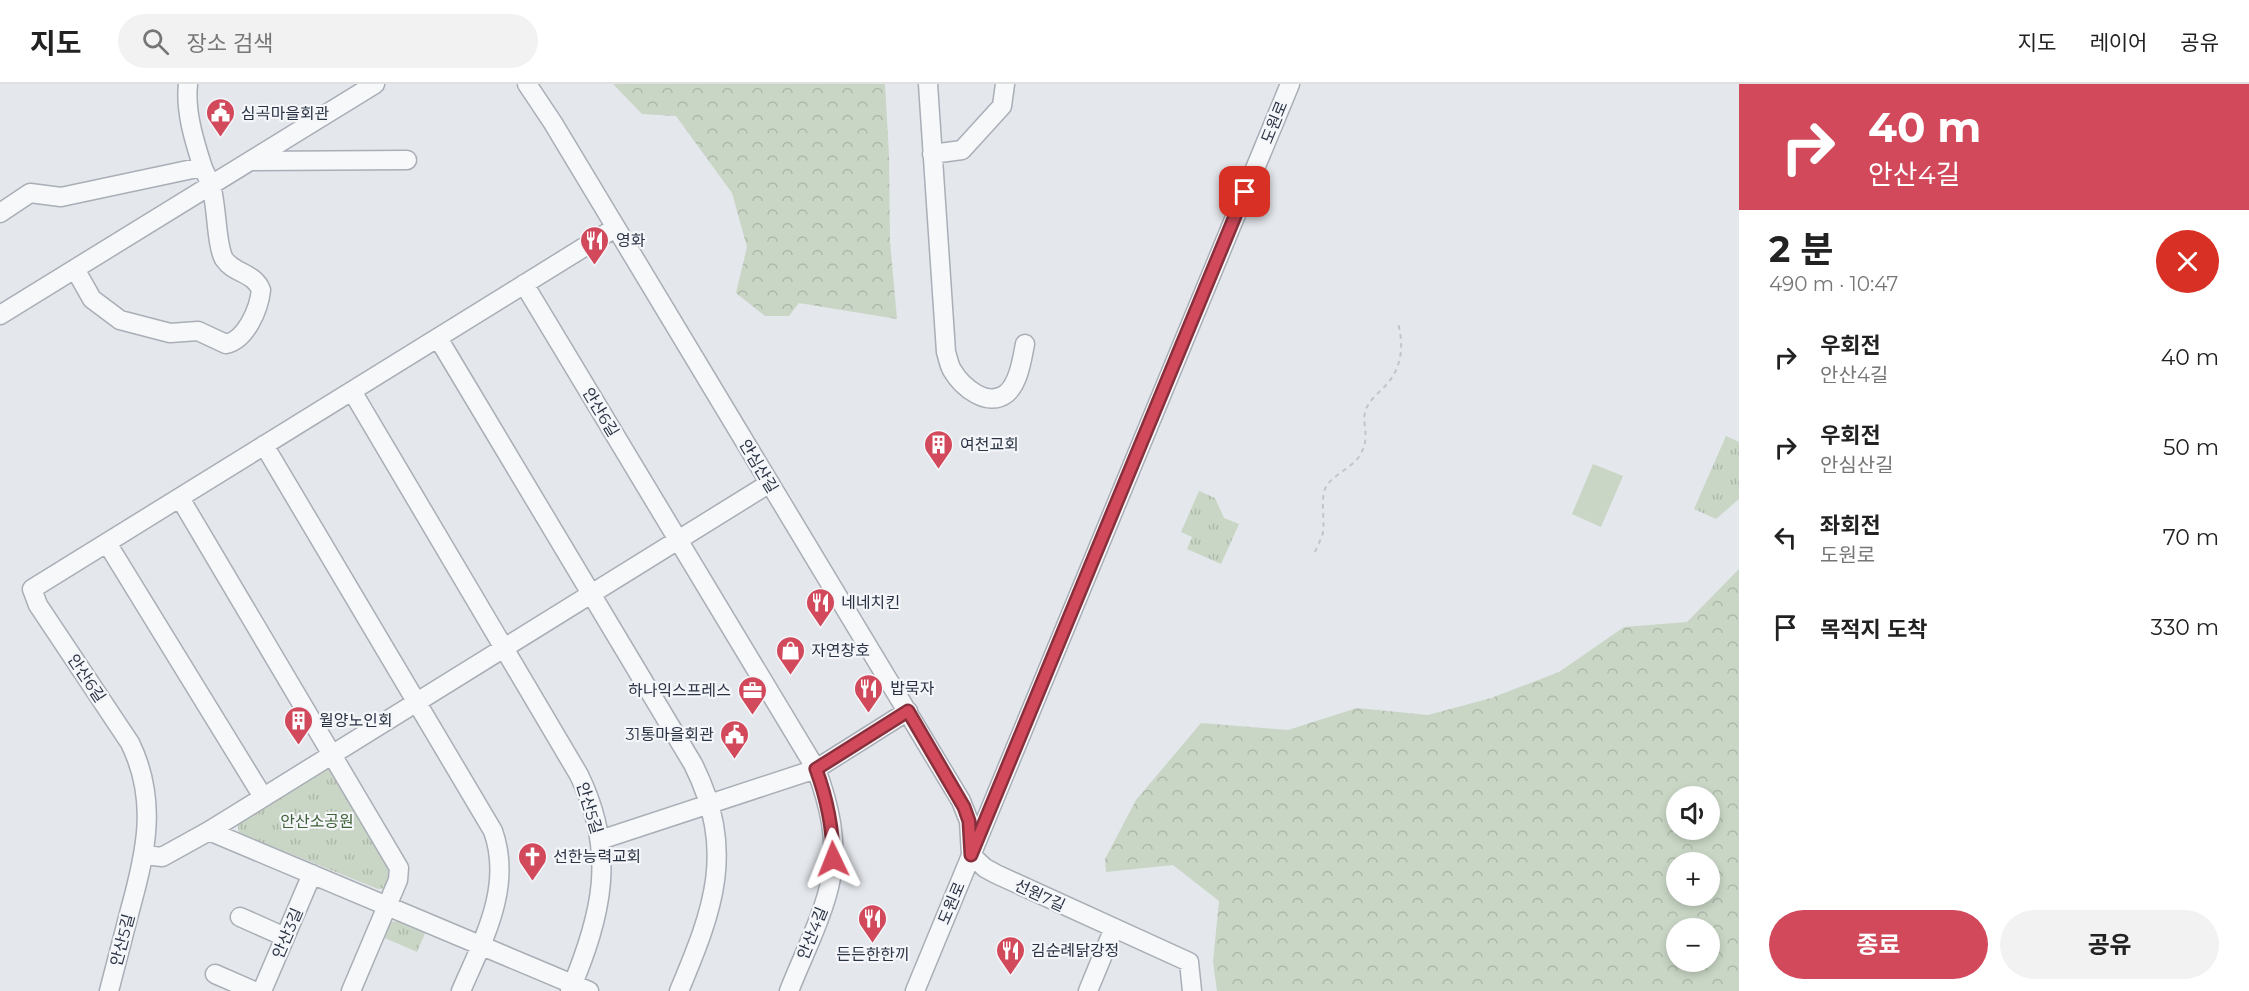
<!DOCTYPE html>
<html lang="ko">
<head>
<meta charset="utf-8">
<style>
	body { margin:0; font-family:Montserrat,"Noto Sans KR",sans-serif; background:#f2f2f2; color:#222; height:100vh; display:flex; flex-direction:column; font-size:22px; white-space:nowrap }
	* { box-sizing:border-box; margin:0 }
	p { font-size:20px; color:#767676 }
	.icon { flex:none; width:33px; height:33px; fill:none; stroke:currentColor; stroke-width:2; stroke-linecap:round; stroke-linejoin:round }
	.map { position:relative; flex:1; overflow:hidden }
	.details { display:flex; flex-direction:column; background:#fff; width:510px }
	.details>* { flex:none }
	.hud { background:#d1495b; color:#fff; overflow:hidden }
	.controls { position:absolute; left:1666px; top:702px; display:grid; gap:12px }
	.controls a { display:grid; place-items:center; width:54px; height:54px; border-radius:50%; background:#fff; box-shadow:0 3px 9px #0003; font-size:30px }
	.pin { position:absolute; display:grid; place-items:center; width:51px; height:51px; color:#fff; margin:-26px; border-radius:12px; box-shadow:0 3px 9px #0006 }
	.me { position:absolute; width:66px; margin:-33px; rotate:358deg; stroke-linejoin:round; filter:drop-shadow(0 0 4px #0008) }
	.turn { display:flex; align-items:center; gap:21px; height:126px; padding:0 30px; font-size:27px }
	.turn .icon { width:78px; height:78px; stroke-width:2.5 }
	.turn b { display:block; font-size:42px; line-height:51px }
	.round { display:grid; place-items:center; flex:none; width:63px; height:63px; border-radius:32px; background:#f2f2f2 }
	.head { display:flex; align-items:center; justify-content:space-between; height:102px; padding:0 30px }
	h1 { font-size:36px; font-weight:700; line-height:45px }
	.cta { display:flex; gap:12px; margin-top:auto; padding:12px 30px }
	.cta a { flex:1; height:69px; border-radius:36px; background:#d1495b; color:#fff; font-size:24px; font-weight:700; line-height:69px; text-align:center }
	.cta a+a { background:#f2f2f2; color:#222 }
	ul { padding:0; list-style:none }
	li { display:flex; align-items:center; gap:18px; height:90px; padding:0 30px }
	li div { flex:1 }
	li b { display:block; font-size:22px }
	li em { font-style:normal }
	header { display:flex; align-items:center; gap:36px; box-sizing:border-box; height:84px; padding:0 30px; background:#fff; border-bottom:2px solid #e0e0e0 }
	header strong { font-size:28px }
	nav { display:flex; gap:33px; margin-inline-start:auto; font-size:21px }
	.search { width:420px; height:54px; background:#f2f2f2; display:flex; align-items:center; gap:15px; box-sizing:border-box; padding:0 21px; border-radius:33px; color:#767676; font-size:22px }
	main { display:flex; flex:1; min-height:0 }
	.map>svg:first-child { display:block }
	.grass { fill:#c9d6c5 }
	.forest { fill:url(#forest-crowns); fill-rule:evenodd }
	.park { fill:url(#park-tufts) }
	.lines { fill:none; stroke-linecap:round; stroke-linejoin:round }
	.minor-casing { stroke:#a9aeb7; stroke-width:21 }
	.path { stroke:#c2c5cb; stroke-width:2; stroke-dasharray:4.5 4.5; stroke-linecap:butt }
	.minor { stroke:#f7f8fa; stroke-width:18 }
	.route-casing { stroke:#882f3b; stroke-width:15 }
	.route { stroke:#d1495b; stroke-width:10 }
	.labels { text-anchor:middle; stroke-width:4.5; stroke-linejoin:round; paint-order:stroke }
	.poi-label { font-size:16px; fill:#2b3445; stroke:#f4f6f9; text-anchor:start }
	.street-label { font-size:16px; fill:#2b3445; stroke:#f4f6f9 }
	.park-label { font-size:16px; fill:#3f6138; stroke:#f4f6f9 }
</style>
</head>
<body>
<header>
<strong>지도</strong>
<div class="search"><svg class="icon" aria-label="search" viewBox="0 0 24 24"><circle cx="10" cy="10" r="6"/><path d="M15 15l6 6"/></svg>장소 검색</div>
<nav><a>지도</a><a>레이어</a><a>공유</a></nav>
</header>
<main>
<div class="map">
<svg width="1739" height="907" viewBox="0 0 1739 907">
	<defs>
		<pattern id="forest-crowns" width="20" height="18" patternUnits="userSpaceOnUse" patternTransform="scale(1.5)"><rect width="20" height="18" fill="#c9d6c5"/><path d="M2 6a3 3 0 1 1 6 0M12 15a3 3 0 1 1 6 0" fill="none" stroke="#adb8ab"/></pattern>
		<pattern id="park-tufts" width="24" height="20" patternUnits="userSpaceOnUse" patternTransform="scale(1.5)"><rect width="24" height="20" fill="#c9d6c5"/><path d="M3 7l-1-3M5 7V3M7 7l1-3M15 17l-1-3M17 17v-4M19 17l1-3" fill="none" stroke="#adb8ab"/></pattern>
	</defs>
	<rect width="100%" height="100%" fill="#e4e7ec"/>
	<path class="grass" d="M 1593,380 L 1623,392 L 1601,443 L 1572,430 Z"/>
	<path class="forest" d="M 613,0 L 885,0 L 889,71 L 890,157 L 897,235 L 799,219 L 789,232 L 765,232 L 736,209 L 747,163 L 732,109 L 676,32 L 642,30 Z
		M 1739,485 L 1739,907 L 1217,907 L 1213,878 L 1219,817 L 1173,781 L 1106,788 L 1105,775 L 1136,716 L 1201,639 L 1288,646 L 1357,624 L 1428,631 L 1491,614 L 1559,588 L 1624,543 L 1687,538 ZM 1710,712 L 1710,746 L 1677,746 L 1677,712 ZM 1710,778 L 1710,812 L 1677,812 L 1677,778 ZM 1710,844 L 1710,878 L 1677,878 L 1677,844 Z"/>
	<path class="park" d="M 1726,352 L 1739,358 L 1739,415 L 1716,435 L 1694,425 Z
		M 1199,407 L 1215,414 L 1224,434 L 1239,440 L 1221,480 L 1187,465 L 1192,453 L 1181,448 Z
		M 323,684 L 334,687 L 392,782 L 387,804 L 378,805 L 239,749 L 237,738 Z
		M 402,836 L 426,847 L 417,868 L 380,852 L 386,839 Z"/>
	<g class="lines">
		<defs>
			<path id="minor" d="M 527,0 L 553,39 L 961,717 L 969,737 L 971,771 L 985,784 L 996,790 L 1189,878 L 1192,907
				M 928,0 L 946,268 C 948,274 949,281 952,286 C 962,303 988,325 1007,309 C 1019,298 1022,275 1025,260
				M 932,70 L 962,66 L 1002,22 L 1005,0
				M 253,77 L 407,76
				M 0,129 L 30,109 L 61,113 L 202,83
				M 75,185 L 92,215 L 120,236 L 170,249 L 198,247 L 226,260 C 246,256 259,225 261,206 C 254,188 234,190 224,175 C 216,161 217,120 211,102 C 209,95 204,88 202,81 C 194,56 185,27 188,0
				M 524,200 L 816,685 C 829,720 838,757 831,794 C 825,828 802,874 789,907
				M 0,231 L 375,0
				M 438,254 L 693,680 C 736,766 714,824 679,907
				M 352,307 L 579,691 C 617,769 602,831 570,907
				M 264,361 L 493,747 C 513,803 483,856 461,907
				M 180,414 L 399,784 L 398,796 L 351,907
				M 107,459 L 263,713
				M 209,747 L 589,907
				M 600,756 L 816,685 L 908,627
				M 145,771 L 162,773 L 209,747 L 770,399
				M 240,833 L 285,853
				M 215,890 L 254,907
				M 109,907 C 116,880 123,853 130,826 C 146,768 158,716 130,659 L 38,521 L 32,505 L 615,144
				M 262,907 L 312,790
				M 915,907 L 1290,0
				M 1088,907 L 1114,844"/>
		</defs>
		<use href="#minor" class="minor-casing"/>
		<path class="path" d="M 1315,468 C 1317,463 1320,457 1322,452 C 1326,440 1320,420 1325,405 C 1330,392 1349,386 1358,374 C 1373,353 1360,341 1366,325 C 1370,315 1380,308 1387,300 C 1402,283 1404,261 1398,239"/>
		<use href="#minor" class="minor"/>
	</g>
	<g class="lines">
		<defs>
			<path id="route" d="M 833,775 C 833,743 827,715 816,685 L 908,627 L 964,723 L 969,737 L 971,771 L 1245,108"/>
		</defs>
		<use href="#route" class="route-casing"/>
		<use href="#route" class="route"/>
	</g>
	<defs>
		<symbol id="civic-pin" viewBox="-11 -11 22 30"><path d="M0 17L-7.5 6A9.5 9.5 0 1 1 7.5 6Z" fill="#d1495b" stroke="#f4f6f9"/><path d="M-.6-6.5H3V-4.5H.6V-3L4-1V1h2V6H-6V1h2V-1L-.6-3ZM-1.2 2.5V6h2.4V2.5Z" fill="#fff"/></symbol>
		<symbol id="restaurant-pin" viewBox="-11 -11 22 30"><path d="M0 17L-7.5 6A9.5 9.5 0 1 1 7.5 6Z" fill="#d1495b" stroke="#f4f6f9"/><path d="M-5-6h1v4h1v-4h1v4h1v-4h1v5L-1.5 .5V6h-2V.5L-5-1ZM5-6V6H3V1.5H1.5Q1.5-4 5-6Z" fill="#fff"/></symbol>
		<symbol id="building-pin" viewBox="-11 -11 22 30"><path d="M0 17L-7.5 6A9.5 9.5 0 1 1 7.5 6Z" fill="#d1495b" stroke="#f4f6f9"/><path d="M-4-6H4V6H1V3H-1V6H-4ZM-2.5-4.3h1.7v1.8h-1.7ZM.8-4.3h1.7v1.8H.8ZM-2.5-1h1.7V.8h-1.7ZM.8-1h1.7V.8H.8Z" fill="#fff"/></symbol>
		<symbol id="shop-pin" viewBox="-11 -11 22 30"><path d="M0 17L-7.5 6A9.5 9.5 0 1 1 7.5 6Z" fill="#d1495b" stroke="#f4f6f9"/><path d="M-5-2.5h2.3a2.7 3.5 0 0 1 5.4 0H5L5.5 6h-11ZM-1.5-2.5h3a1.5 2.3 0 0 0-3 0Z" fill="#fff"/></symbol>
		<symbol id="office-pin" viewBox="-11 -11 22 30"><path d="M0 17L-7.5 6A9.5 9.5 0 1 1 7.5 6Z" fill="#d1495b" stroke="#f4f6f9"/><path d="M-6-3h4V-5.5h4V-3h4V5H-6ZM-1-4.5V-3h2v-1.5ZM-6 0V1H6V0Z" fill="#fff"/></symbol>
		<symbol id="church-pin" viewBox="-11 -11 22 30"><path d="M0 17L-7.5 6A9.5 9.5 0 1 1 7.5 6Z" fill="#d1495b" stroke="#f4f6f9"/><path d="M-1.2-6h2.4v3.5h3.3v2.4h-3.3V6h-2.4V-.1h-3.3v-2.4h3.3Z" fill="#fff"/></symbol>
	</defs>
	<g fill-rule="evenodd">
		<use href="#civic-pin" x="204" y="12" width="33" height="45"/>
		<use href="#restaurant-pin" x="578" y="140" width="33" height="45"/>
		<use href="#building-pin" x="922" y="344" width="33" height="45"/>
		<use href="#restaurant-pin" x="804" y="502" width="33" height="45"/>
		<use href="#shop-pin" x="774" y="550" width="33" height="45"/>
		<use href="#restaurant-pin" x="852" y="588" width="33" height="45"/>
		<use href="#office-pin" x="736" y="590" width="33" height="45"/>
		<use href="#building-pin" x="282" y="620" width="33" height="45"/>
		<use href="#civic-pin" x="718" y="634" width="33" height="45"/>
		<use href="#church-pin" x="516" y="756" width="33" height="45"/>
		<use href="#restaurant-pin" x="856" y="818" width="33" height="45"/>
		<use href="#restaurant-pin" x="994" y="850" width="33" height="45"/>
	</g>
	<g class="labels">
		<g class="poi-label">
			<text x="241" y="35">심곡마을회관</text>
			<text x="616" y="162">영화</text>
			<text x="960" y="366">여천교회</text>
			<text x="841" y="524">네네치킨</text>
			<text x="811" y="572">자연창호</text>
			<text x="890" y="610">밥묵자</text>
			<text x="731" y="612" text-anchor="end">하나익스프레스</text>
			<text x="319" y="642">월양노인회</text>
			<text x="714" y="656" text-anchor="end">31통마을회관</text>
			<text x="553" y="778">선한능력교회</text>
			<text x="1031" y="872">김순례닭강정</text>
			<text x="873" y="876" text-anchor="middle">든든한한끼</text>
		</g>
		<g class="street-label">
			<text transform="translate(1274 38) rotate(-68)" y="6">도원로</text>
			<text transform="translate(601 328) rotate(59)" y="6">안산6길</text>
			<text transform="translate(759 382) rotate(59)" y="6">안심산길</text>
			<text transform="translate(87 594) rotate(56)" y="6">안산6길</text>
			<text transform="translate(590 724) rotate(73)" y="6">안산5길</text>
			<text transform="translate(1040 811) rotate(25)" y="6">선원7길</text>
			<text transform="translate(951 819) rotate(-67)" y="6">도원로</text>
			<text transform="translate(287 849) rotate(-67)" y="6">안산3길</text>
			<text transform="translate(812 849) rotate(-68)" y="6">안산4길</text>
			<text transform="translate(122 856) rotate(-75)" y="6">안산5길</text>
		</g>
		<g class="park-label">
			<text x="317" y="743">안산소공원</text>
		</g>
	</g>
</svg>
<div class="controls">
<a><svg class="icon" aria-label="sound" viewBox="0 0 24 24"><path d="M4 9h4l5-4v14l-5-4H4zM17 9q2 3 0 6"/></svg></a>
<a>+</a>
<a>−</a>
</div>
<div class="pin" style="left:1245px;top:108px;background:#d93025"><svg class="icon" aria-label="arrive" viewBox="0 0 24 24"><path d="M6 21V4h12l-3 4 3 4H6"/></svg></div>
<svg class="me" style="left:833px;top:775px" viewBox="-20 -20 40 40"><path d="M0-17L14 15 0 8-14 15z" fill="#d1495b" stroke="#fff" stroke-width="4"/></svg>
</div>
<section class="details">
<div class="hud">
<div class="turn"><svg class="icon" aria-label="right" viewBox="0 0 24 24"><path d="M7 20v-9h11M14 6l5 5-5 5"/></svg><div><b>40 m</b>안산4길</div></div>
</div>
<div class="head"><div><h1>2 분</h1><p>490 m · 10:47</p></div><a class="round" style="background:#d93025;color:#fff"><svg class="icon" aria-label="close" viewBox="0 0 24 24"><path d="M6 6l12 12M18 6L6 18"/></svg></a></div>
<ul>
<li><svg class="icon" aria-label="right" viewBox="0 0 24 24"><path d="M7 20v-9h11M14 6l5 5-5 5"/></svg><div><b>우회전</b><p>안산4길</p></div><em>40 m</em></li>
<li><svg class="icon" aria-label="right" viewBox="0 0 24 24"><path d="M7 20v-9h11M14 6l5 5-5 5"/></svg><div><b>우회전</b><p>안심산길</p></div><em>50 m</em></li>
<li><svg class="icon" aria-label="left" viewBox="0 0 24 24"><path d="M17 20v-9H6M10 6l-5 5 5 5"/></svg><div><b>좌회전</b><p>도원로</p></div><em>70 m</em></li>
<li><svg class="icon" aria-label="arrive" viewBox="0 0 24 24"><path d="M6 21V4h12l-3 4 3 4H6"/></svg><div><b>목적지 도착</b></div><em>330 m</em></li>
</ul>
<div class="cta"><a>종료</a><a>공유</a></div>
</section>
</main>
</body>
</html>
